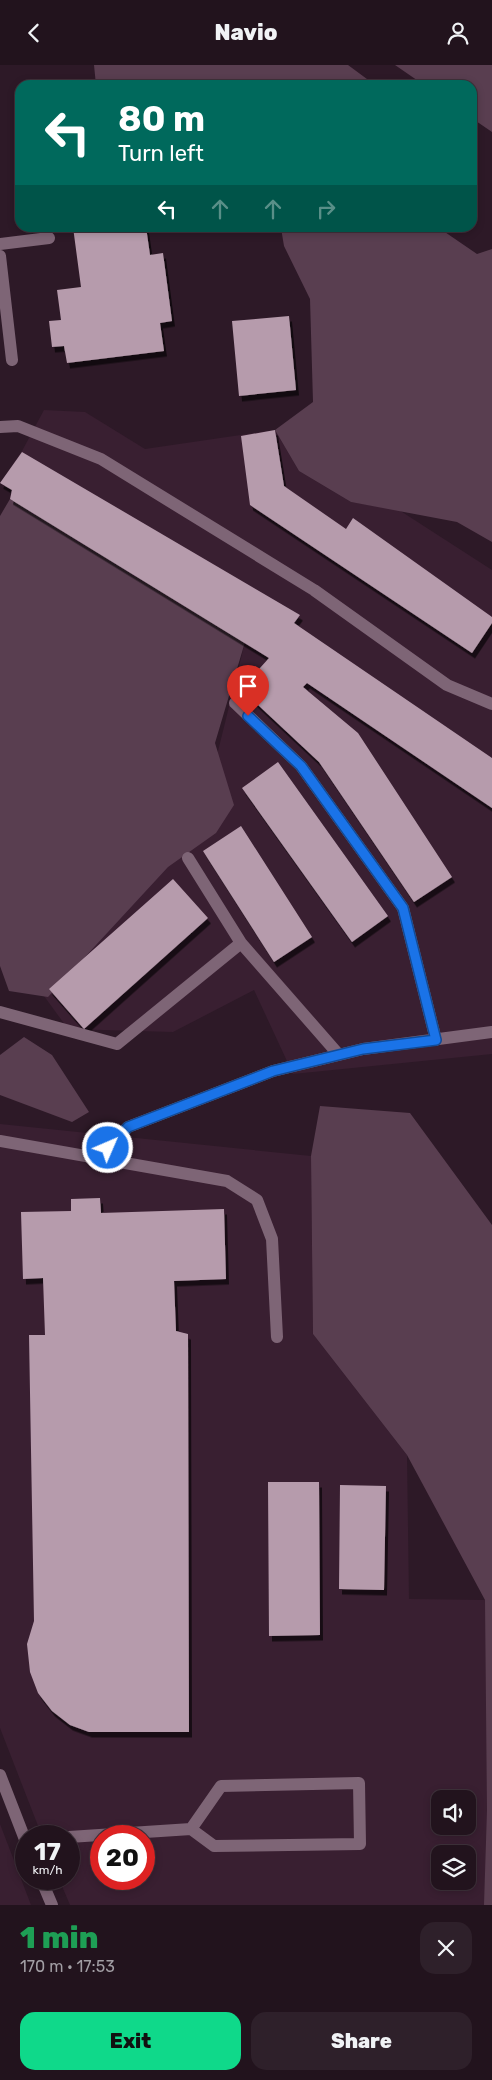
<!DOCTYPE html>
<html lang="en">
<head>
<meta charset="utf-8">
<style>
	body { margin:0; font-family:Rubik,sans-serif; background:#2e202a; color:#f1f3f6; height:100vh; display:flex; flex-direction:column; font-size:19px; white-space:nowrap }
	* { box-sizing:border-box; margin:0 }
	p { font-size:16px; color:#a29ea4 }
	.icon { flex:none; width:28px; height:28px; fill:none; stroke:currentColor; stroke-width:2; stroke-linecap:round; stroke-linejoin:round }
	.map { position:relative; height:1840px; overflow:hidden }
	.panel { display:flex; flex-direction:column; background:#22131d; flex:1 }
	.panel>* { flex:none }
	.hud { position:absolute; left:15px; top:15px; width:462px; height:152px; border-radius:15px; box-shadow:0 2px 8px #0003,0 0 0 1px #3f323b; background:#00695c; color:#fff; overflow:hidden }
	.controls { position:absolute; left:431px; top:1725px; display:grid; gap:10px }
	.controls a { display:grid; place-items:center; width:45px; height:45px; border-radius:10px; background:#22131d; box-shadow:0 2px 8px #0003,0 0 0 1px #3f323b; font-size:25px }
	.speed { position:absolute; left:15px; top:1760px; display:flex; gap:10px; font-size:25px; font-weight:700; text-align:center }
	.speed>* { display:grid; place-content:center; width:65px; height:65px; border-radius:50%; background:#22131d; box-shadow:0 2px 8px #0003,0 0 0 1px #3f323b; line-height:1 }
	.speed small { font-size:12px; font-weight:400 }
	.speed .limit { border:8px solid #d22; background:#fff; color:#111 }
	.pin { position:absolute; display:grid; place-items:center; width:42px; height:42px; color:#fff; margin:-51px -21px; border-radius:50% 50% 50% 0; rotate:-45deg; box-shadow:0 0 5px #0007 }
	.pin .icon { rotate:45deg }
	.me { position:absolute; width:55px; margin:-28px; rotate:45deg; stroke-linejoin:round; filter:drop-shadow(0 0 4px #0008) }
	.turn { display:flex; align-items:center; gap:18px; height:105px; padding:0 20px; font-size:22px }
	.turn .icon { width:65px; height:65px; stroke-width:2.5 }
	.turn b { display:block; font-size:35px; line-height:42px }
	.lanes { display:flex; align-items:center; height:48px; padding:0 20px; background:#0003; justify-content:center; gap:25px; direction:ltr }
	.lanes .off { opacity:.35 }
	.round { display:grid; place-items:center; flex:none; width:52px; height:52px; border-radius:15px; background:#2e202a }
	.head { display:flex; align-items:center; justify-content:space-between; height:85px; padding:0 20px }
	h1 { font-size:30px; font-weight:800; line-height:38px; color:#1e9e55 }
	.primary-button { display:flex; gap:10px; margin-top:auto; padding:10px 20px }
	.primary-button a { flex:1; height:58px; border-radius:15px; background:#0fd98a; color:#111; font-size:20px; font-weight:800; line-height:58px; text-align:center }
	.primary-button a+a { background:#2e202a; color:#f1f3f6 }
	header { display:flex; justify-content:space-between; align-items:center; height:65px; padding:0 20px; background:#22131d; font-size:22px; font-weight:800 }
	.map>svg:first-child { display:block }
	.built { fill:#391f31; fill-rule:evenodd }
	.forest { fill:#593e50 }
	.building { fill:#b69bac; filter:url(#shadow) }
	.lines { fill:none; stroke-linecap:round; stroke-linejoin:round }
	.service { stroke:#7e6576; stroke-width:12 }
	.tertiary { stroke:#7e6576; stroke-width:12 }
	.route-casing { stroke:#114b97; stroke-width:12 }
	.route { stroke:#1a73e8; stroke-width:9 }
</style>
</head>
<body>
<header><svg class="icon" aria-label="back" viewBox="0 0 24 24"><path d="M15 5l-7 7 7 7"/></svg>Navio<svg class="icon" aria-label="person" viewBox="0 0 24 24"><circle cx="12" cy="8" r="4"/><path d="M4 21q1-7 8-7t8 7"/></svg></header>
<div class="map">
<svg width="492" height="1840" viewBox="0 0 492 1840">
	<defs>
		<filter id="shadow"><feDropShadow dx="3" dy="5.5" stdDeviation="0" flood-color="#0009"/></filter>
	</defs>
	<rect width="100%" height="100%" fill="#2d1927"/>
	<path class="built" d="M 44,345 L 85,347 L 145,384 L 275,365 L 299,406 L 351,437 L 399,445 L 492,505 L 492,989 L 293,1009 L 254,925 L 173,967 L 68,964 L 44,931 L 199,763 L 245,577 L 10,434 L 12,425 L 0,418 L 22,386 Z
		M 0,1059 L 311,1091 L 313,1269 L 407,1390 L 409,1534 L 485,1535 L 492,1532 L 492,1840 L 70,1840 L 59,1814 L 69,1814 L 69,1771 L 42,1771 L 0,1663 ZM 440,1734 L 468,1734 L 468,1761 L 440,1761 ZM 101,1771 L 144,1771 L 144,1814 L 101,1814 ZM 440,1789 L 468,1789 L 468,1816 L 440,1816 Z
		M 0,1759 L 31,1840 L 0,1840 Z"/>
	<path class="forest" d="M 94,0 L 348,0 L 371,17 L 370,20 L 96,20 Z
		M 395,0 L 492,0 L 492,67 L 473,54 L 472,20 L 424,20 Z
		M 281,163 L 439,163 L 477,189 L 492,184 L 492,477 L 457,457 L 351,437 L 299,406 L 275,365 L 313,337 L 310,234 L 284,181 Z
		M 10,434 L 245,577 L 215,678 L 234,740 L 216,768 L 168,802 L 48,932 L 9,926 L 0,901 L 0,451 Z
		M 24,972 L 52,990 L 89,1047 L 72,1057 L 0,1030 L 0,990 Z
		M 320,1041 L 410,1048 L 492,1160 L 492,1840 L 484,1840 L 487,1745 L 485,1535 L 407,1390 L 313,1269 L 311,1091 Z"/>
	<path class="building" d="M 73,162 L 146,162 L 150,190 L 163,188 L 172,256 L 160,258 L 164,286 L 67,298 L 64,281 L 52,282 L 49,256 L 61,255 L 57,225 L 81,222 Z
		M 289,251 L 296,325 L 239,331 L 232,256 Z
		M 275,365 L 284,421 L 346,464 L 353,453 L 492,552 L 492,558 L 472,588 L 250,440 L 241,371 Z
		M 22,387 L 300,550 L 294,558 L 492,693 L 492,743 L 307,618 L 303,622 L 358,668 L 452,812 L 414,837 L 319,697 L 241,624 L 269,593 L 10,434 L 12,425 L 0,418 Z
		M 278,697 L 388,851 L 352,877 L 242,723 Z
		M 241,761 L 312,872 L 274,897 L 203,786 Z
		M 173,814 L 208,853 L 84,964 L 49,924 Z
		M 100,1133 L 101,1148 L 224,1144 L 226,1214 L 174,1216 L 176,1266 L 188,1269 L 189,1667 L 89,1667 L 70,1660 L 52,1646 L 38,1628 L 30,1607 L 27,1579 L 34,1556 L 29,1270 L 45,1270 L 43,1213 L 23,1214 L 21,1147 L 71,1146 L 71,1134 Z
		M 268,1417 L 319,1417 L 320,1570 L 269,1571 Z
		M 340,1420 L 386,1421 L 384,1525 L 339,1524 Z"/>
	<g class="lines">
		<path class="service" d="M 0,179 L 49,173
			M 0,191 L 12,295
			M 0,362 L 18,361 L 101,394 L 314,525 L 447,620 L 492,639
			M 235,638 L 301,701 L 403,843 L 436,975
			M 188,793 L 241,878 L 339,990
			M 0,947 L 117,979 L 241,878
			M 0,1076 L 227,1116 L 257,1135 L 272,1174 L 277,1272
			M 97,1093 L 128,1062 L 273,1006 L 363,984 L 492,967
			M 69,1772 L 191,1764 L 214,1781 L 360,1779 L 359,1718 L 221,1721 L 191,1764"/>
		<path class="tertiary" d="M 0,1710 L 26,1777
			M 41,1814 L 52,1840"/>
	</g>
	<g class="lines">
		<defs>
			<path id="route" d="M 108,1083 L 128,1062 L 273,1006 L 363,984 L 436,975 L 403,843 L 301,701 L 248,651"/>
		</defs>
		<use href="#route" class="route-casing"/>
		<use href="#route" class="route"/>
	</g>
</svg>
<div class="controls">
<a><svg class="icon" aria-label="sound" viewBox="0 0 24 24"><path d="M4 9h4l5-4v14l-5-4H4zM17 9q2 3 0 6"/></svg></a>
<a><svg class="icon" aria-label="layers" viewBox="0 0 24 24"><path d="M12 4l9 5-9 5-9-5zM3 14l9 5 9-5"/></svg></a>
</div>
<div class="speed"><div>17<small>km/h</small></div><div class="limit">20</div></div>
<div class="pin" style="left:248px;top:651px;background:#d93025"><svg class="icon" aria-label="arrive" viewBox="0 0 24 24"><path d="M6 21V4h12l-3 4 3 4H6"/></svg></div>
<svg class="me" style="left:108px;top:1083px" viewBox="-20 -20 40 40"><circle r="17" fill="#1a73e8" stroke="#fff" stroke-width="3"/><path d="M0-11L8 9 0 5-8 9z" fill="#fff"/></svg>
<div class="hud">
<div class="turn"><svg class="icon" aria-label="left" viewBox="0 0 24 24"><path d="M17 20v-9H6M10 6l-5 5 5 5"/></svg><div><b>80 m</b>Turn left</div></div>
<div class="lanes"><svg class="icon" aria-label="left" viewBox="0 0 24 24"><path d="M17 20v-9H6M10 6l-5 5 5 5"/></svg><svg class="icon off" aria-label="ahead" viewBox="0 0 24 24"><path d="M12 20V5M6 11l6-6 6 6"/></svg><svg class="icon off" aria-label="ahead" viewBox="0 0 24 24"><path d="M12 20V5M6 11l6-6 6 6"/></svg><svg class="icon off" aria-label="right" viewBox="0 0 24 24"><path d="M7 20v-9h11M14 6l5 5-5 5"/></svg></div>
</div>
</div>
<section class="panel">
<div class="head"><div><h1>1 min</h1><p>170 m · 17:53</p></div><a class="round"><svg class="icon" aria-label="close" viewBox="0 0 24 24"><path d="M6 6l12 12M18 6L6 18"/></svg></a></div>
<div class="primary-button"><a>Exit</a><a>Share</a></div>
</section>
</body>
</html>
